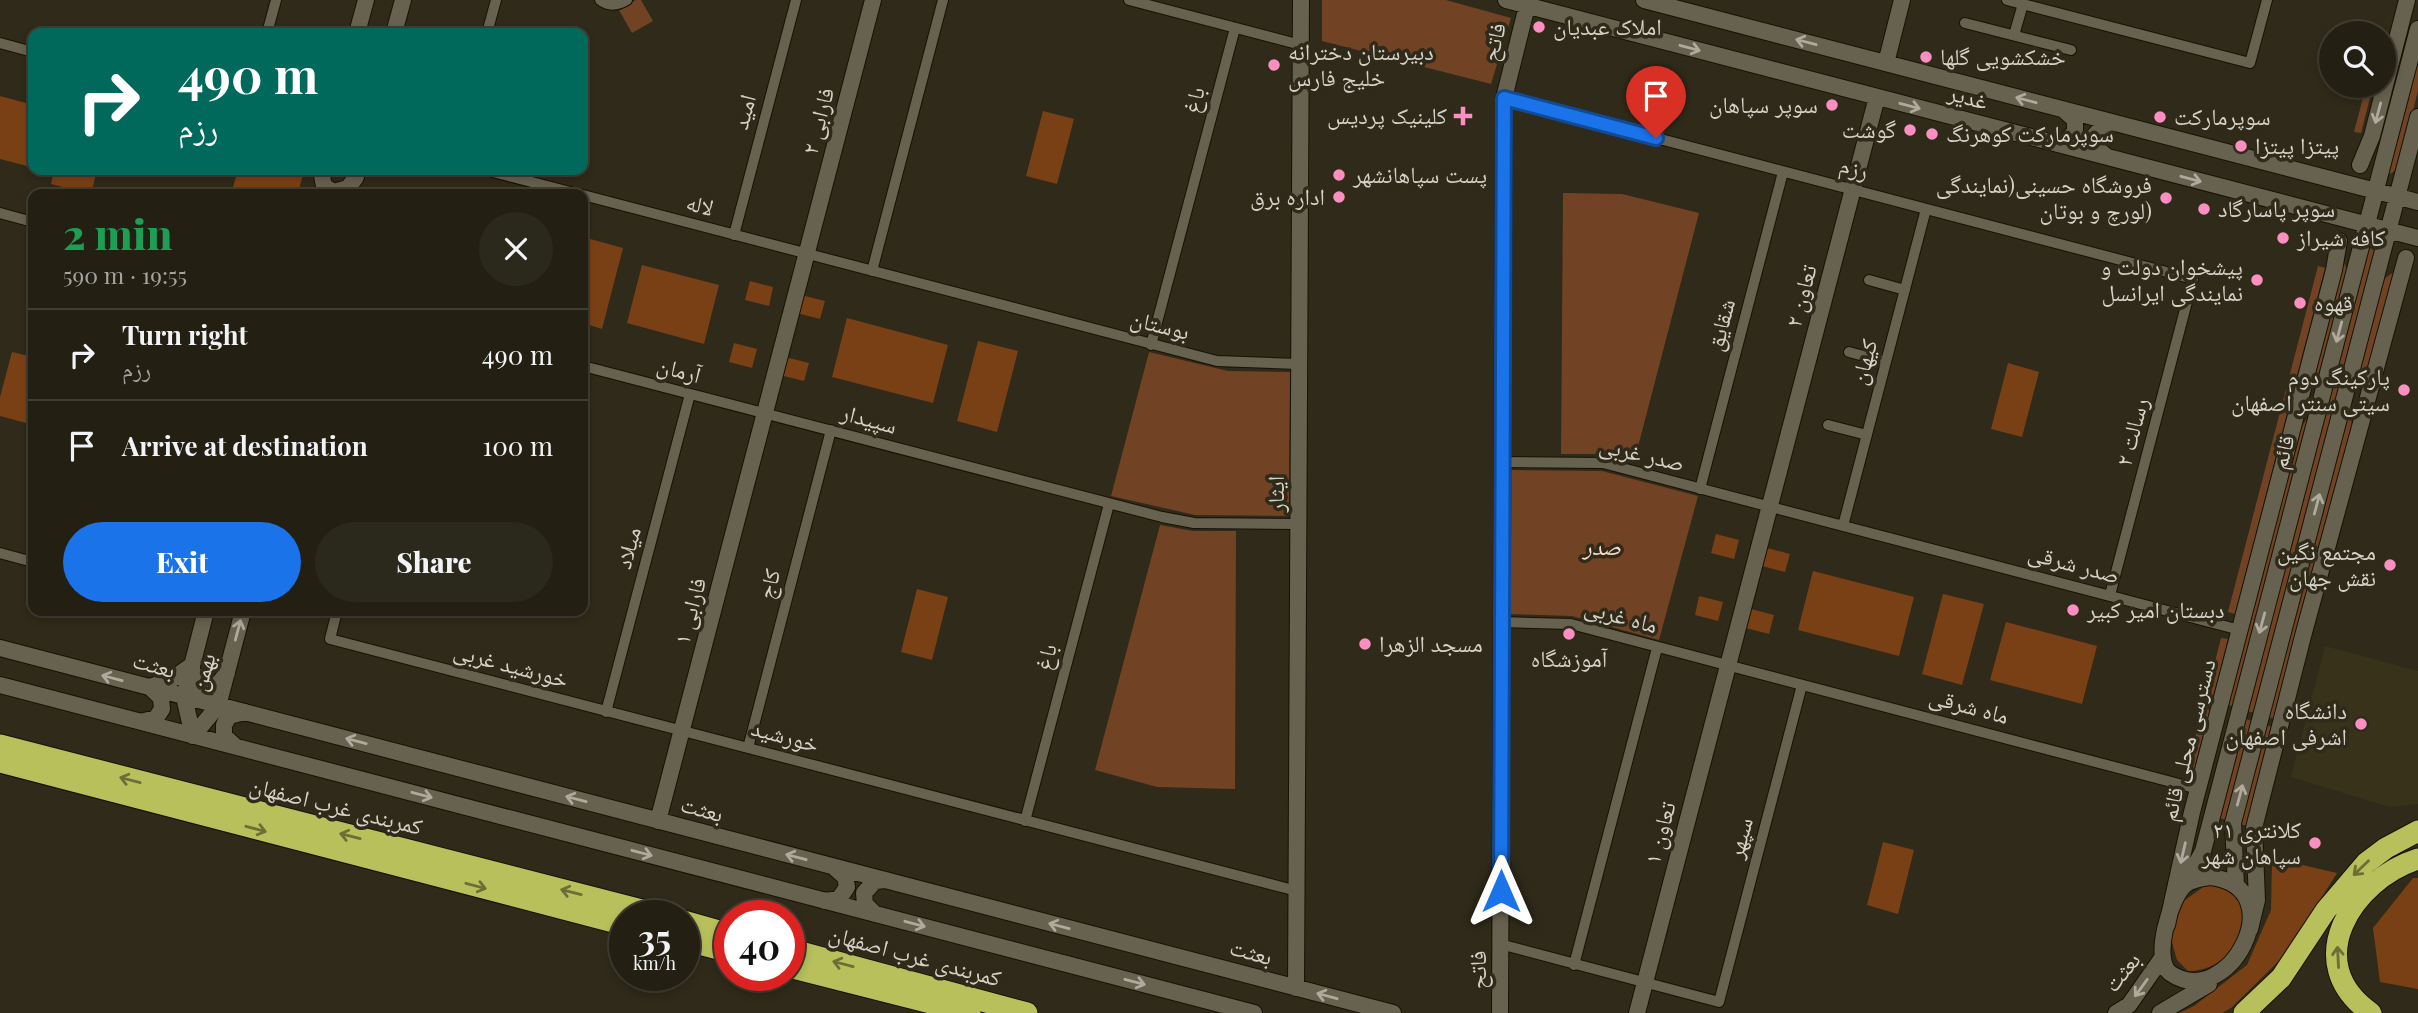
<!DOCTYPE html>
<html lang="en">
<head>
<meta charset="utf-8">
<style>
	body { margin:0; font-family:"Playfair Display","Noto Naskh Arabic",serif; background:#2b281c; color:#f1f3f6; height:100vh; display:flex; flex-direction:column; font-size:26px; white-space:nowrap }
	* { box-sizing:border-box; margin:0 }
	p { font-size:23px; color:#a3a3a0 }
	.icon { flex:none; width:38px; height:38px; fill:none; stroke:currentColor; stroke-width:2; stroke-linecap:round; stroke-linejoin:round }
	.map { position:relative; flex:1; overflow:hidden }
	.drawer { position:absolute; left:28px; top:189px; width:560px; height:427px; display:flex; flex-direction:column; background:#232013; border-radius:14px; box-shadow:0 4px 10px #0003,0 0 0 2px #403e33 }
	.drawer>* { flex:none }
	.top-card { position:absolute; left:28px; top:28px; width:560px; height:147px; border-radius:14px; box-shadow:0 4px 10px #0003,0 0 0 2px #403e33; background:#00695c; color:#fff; overflow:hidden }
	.controls { position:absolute; left:2319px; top:21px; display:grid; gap:14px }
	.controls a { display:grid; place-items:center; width:77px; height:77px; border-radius:50%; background:#232013; box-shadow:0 4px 10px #0003,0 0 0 2px #403e33; font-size:35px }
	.speed { position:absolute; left:609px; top:900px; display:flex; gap:14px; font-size:35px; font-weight:700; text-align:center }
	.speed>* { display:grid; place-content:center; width:91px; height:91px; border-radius:50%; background:#232013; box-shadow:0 4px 10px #0003,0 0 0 2px #403e33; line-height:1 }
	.speed small { font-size:18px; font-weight:400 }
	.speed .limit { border:10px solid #d22; background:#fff; color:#111 }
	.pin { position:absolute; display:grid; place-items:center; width:60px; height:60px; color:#fff; margin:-72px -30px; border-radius:50% 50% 50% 0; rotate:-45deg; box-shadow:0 0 7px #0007 }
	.pin .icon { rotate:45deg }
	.me { position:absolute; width:77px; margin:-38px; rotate:0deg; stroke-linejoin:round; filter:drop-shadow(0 0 5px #0008) }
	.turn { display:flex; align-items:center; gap:24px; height:147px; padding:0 35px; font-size:32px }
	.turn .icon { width:91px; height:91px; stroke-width:2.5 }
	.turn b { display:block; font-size:49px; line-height:60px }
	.round { display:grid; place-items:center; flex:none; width:74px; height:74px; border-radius:37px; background:#2b281c }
	.overview { display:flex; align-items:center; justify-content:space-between; height:119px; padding:0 35px }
	h1 { font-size:42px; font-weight:800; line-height:52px; color:#1e9e55 }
	.action { display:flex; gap:14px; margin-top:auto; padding:14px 35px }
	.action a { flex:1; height:80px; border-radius:42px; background:#1a73e8; color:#fff; font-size:28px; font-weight:800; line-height:80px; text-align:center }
	.action a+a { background:#2b281c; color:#f1f3f6 }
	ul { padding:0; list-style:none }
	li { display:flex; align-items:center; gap:21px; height:91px; padding:0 35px; border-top:2px solid #403e33 }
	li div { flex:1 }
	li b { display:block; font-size:26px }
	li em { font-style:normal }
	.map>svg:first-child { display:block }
	.built { fill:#39321b }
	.green { fill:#714324 }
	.forest { fill:#7a4015 }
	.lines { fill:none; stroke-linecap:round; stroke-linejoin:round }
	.street-casing { stroke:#171204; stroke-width:12 }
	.secondary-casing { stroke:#171204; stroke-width:18 }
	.highway-casing { stroke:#171204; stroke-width:23 }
	.street { stroke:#67614f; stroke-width:10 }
	.secondary { stroke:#67614f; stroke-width:16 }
	.highway { stroke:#b7c05b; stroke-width:21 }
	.oneway { stroke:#aeaa9d }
	.oneway2 { stroke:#6c6e37 }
	.route-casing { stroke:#114b97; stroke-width:18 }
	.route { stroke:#1a73e8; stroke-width:12 }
	.poi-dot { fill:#fc8fc1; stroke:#2f2a19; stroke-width:2.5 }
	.labels { text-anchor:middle; stroke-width:7; stroke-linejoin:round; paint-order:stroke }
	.poi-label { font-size:23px; fill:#d4d1c7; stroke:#2f2a19; text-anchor:start }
	.street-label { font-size:23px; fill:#d4d1c7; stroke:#2f2a19 }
	.park-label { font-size:23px; font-style:italic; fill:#fed9c3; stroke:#2f2a19 }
</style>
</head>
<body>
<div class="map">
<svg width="2418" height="1013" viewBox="0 0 2418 1013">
	<rect width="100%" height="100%" fill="#2f2a19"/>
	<path class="built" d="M 2325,646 L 2418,671 L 2418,804 L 2389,807 L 2291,777 Z"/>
	<path class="green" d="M 636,0 L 641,0 L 653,21 L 632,33 L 619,10 Z
		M 1322,0 L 1446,0 L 1511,18 L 1491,84 L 1322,41 Z
		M 2418,44 L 2418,91 L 2398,169 L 2390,174 L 2387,172 Z
		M 2366,86 L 2373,86 L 2361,133 L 2354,132 Z
		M 1563,193 L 1622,194 L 1699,213 L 1634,462 L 1604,454 L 1561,454 Z
		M 2368,247 L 2375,251 L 2255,713 L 2243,710 Z
		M 2342,258 L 2348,272 L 2322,373 L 2306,394 Z
		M 2318,266 L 2325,268 L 2235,614 L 2228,612 Z
		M 2394,272 L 2363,391 L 2359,365 L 2381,281 Z
		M 1149,352 L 1228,371 L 1290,372 L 1289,516 L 1195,515 L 1111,496 Z
		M 2350,402 L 2352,431 L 2277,719 L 2267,717 Z
		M 2313,409 L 2235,707 L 2226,704 L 2297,434 Z
		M 1509,470 L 1602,471 L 1698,496 L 1659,640 L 1572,616 L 1508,614 Z
		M 1160,525 L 1193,531 L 1236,531 L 1235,789 L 1157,787 L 1095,770 Z
		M 2221,638 L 2228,639 L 2212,702 L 2205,700 Z
		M 2203,708 L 2210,710 L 2193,773 L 2186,771 Z
		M 2242,718 L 2253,721 L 2227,820 L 2215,817 Z
		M 2265,725 L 2275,727 L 2249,826 L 2239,824 Z"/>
	<path class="forest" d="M 0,96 L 33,105 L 33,144 L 27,166 L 0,159 Z
		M 1043,111 L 1074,119 L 1057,184 L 1026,176 Z
		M 54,170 L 97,170 L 91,194 L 51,184 Z
		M 238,170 L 304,170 L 298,194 L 231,194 Z
		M 583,237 L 623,248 L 602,329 L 583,323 Z
		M 642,265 L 719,285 L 704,344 L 627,323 Z
		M 750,281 L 773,287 L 769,306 L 745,300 Z
		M 801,295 L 825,301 L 820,319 L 797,313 Z
		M 847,318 L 948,345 L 933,403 L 832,377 Z
		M 978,341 L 1018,351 L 997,432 L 957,421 Z
		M 734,343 L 757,349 L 752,368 L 729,362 Z
		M 12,352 L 33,357 L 33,396 L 26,423 L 0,416 L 0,397 Z
		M 785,357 L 809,363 L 804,381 L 780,375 Z
		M 2008,363 L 2039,372 L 2022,437 L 1991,429 Z
		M 1716,534 L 1739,540 L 1734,559 L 1711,553 Z
		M 1767,548 L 1790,554 L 1785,572 L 1762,566 Z
		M 1813,571 L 1914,597 L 1899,656 L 1798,630 Z
		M 917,589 L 948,597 L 932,660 L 901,652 Z
		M 1943,594 L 1984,604 L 1962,685 L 1922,674 Z
		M 1699,596 L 1723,602 L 1718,621 L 1695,615 Z
		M 1751,609 L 1774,615 L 1769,634 L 1746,628 Z
		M 2006,622 L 2097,646 L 2082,704 L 1990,680 Z
		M 1883,842 L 1914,850 L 1898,914 L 1867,905 Z
		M 2272,858 L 2337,873 L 2286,954 L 2231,1008 L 2222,1013 L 2179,1013 L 2194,1006 L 2247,965 L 2271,910 Z
		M 2413,878 L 2418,878 L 2418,989 L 2380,982 L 2373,928 Z
		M 2206,885 L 2228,886 C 2231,889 2237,893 2240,897 C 2242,901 2242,909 2243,914 C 2246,945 2218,972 2188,971 L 2177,960 L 2170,935 L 2181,903 Z"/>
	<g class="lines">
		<defs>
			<path id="street" d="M 600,0 C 609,7 617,6 627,0
				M 1129,0 L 1301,45
				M 2007,0 L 2250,63 L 2267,0
				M 1965,23 L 2071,50
				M 267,33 L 276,0
				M 487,33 L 496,0
				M 2014,35 L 2023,4
				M 0,43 L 33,52
				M 1504,98 L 2193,279 L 2110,595
				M 485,170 L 578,194
				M 583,195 L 1217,361 L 1299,364
				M 0,213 L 33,222
				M 734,235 L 796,0
				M 872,271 L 943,0
				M 1869,280 L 1905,290
				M 1151,345 L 1235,28
				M 1849,352 L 1886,362
				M 583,366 L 1162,517 L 1194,523 L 1298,524
				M 1828,425 L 1867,435
				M 1503,462 L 1603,463 L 2240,630
				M 1700,489 L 1783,172
				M 1843,526 L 1926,209
				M 0,553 L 33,562
				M 337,611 L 330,639 L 1297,891
				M 1502,622 L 1571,624 L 2198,789
				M 606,712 L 690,394
				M 748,748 L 831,430
				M 1025,821 L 1109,504
				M 1500,944 L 1719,1002 L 1802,685
				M 1574,965 L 1657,648"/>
			<path id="secondary" d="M 1506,0 L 2418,238
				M 1644,0 L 2418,202
				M 357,33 L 366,0
				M 394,33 L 403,0
				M 1886,63 L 1902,0
				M 2054,143 L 2065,143 L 2075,131 L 2075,120 L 2064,110
				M 2106,156 L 2095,147 L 2094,136 L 2105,124 L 2116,123
				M 2360,165 L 2372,136 L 2407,0
				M 321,171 L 324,186 L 334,192 L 348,188 L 356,177
				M 0,648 L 1393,1013
				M 192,668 L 195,681 L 204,688 L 218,684 L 227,673
				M 0,685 L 1254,1013
				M 149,687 L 171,680 L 192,665
				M 141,722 L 156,718 L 162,709 L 161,698 L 151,688
				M 193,736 L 218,706 L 243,611
				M 193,736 L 184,697 L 206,611
				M 235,746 L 224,736 L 224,725 L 229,716 L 245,712
				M 658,821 L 873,0
				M 2211,877 C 2295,888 2228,1013 2170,973 C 2152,959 2170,898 2185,885 C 2192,879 2202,878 2211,877 Z
				M 2185,884 L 2203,851 L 2418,29
				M 2236,886 L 2233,823 L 2418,117
				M 825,901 L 839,899 L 847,887 L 845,877 L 835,868
				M 875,914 L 865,904 L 864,893 L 875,881 L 886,880
				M 2167,925 L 2192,812 L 2334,270 L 2339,241
				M 2250,929 L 2257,900 L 2254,828 L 2303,636 L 2406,258
				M 1296,988 L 1301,0
				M 1500,1013 L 1504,98 L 1527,6
				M 1637,1013 L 1877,97
				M 2116,1013 L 2129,1005 L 2162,958
				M 2160,1013 L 2209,984"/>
			<path id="highway" d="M 0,745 L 661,915
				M 0,762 L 625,925
				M 684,921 L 730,934
				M 684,940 L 730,952
				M 789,949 L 1027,1013
				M 789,967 L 970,1013
				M 2244,1013 L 2281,978 L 2326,910 L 2366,863 L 2386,848 L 2418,831
				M 2371,1013 C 2299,963 2352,880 2418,859"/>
		</defs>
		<use href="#street" class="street-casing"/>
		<use href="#secondary" class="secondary-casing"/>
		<use href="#highway" class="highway-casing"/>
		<use href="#street" class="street"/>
		<use href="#secondary" class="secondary"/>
		<use href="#highway" class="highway"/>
	</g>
	<defs><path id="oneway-shaft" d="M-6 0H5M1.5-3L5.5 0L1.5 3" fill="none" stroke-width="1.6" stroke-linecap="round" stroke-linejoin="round" transform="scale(1.75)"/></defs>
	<g class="oneway">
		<use href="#oneway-shaft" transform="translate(1806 42) rotate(-165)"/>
		<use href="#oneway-shaft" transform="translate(1690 48) rotate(15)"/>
		<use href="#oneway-shaft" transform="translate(2026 100) rotate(-165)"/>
		<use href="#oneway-shaft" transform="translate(1910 106) rotate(15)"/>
		<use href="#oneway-shaft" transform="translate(2378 113) rotate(105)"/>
		<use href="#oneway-shaft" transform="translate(2191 179) rotate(15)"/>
		<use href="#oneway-shaft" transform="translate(2339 332) rotate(105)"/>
		<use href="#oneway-shaft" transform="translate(2317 504) rotate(-75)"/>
		<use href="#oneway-shaft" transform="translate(2262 623) rotate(105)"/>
		<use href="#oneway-shaft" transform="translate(238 630) rotate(-75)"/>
		<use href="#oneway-shaft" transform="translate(112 678) rotate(-165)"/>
		<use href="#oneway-shaft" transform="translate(356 741) rotate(-165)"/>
		<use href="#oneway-shaft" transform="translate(422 795) rotate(15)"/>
		<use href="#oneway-shaft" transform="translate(2240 795) rotate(-75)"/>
		<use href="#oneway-shaft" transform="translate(576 799) rotate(-165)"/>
		<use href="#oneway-shaft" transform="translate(642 853) rotate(15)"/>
		<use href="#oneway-shaft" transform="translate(2183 853) rotate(103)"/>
		<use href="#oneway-shaft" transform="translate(796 857) rotate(-165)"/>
		<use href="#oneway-shaft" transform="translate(915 924) rotate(15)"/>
		<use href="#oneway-shaft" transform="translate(1059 926) rotate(-165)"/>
		<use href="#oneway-shaft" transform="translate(1135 982) rotate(15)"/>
		<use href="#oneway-shaft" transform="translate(2141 988) rotate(126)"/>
		<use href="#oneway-shaft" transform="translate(1327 996) rotate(-165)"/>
	</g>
	<g class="oneway2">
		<use href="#oneway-shaft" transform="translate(130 780) rotate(-165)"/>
		<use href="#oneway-shaft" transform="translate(256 829) rotate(15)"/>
		<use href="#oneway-shaft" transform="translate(350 836) rotate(-166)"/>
		<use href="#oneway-shaft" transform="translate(2361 868) rotate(136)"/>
		<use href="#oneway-shaft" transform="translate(476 886) rotate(15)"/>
		<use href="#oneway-shaft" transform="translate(571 892) rotate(-166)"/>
		<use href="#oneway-shaft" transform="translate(2338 957) rotate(-93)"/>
		<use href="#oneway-shaft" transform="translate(843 964) rotate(-165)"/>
	</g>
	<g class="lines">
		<defs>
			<path id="route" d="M 1501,891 L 1504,98 L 1656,138"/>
		</defs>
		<use href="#route" class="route-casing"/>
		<use href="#route" class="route"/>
	</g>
	<g class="poi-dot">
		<circle cx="1539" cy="27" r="7"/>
		<circle cx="1926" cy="57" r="7"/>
		<circle cx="1274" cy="65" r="7"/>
		<circle cx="1832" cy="105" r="7"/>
		<path d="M1459.5 105.5h7v7h7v7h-7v7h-7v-7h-7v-7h7z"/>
		<circle cx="2160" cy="117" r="7"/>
		<circle cx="1910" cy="130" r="7"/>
		<circle cx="1932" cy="134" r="7"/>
		<circle cx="2241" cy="146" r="7"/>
		<circle cx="1339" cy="175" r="7"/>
		<circle cx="1339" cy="197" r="7"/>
		<circle cx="2166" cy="198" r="7"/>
		<circle cx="2204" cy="209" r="7"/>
		<circle cx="2283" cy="238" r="7"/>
		<circle cx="2257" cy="280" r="7"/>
		<circle cx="2300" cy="303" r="7"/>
		<circle cx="2404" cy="390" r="7"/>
		<circle cx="2390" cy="565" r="7"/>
		<circle cx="2073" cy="610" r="7"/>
		<circle cx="1569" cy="634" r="7"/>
		<circle cx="1365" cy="644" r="7"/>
		<circle cx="2361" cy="724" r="7"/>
		<circle cx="2315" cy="843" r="7"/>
	</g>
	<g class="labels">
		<g class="poi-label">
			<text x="1553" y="35">املاک عبدیان</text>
			<text x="1288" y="60">دبیرستان دخترانه<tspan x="1288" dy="26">خلیج فارس</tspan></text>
			<text x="1940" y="65">خشکشویی گلها</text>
			<text x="1818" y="113" text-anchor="end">سوپر سپاهان</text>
			<text x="1447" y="124" text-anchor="end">کلینیک پردیس</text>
			<text x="2174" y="125">سوپرمارکت</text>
			<text x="1896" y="138" text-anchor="end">گوشت</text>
			<text x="1946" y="142">سوپرمارکت کوهرنگ</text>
			<text x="2255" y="154">پیتزا پیتزا</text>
			<text x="1353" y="183">پست سپاهانشهر</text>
			<text x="2152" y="193" text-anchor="end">فروشگاه حسینی(نمایندگی<tspan x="2152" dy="26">لورچ و بوتان)</tspan></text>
			<text x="1325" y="205" text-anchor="end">اداره برق</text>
			<text x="2218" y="217">سوپر پاسارگاد</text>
			<text x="2297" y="246">کافه شیراز</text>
			<text x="2243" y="275" text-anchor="end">پیشخوان دولت و<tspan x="2243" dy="26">نمایندگی ایرانسل</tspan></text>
			<text x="2314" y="311">قهوه</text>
			<text x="2390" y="385" text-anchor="end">پارکینگ دوم<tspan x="2390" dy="26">سیتی سنتر اصفهان</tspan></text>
			<text x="2376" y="560" text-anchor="end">مجتمع نگین<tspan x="2376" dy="26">نقش جهان</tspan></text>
			<text x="2087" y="618">دبستان امیر کبیر</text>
			<text x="1379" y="652">مسجد الزهرا</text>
			<text x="1569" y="667" text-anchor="middle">آموزشگاه</text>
			<text x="2347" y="719" text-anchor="end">دانشگاه<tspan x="2347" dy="26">اشرفی اصفهان</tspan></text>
			<text x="2301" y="838" text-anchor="end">کلانتری ۲۱<tspan x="2301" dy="26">سپاهان شهر</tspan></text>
		</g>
		<g class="street-label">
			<text transform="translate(1494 42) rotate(-76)" y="8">فاتح</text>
			<text transform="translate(1968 97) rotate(15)" y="8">غدیر</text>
			<text transform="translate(1194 100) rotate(-75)" y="8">باغ</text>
			<text transform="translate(744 112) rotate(-75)" y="8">امید</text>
			<text transform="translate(818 121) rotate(-75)" y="8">فارابی ۲</text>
			<text transform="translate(1854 168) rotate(15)" y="8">رزم</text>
			<text transform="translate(700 205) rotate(15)" y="8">لاله</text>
			<text transform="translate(1801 296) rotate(-75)" y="8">تعاون ۲</text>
			<text transform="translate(1160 325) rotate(14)" y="8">بوستان</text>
			<text transform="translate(1721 325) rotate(-75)" y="8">شقایق</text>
			<text transform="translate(1864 362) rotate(-75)" y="8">کیهان</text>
			<text transform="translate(679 370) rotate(15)" y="8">آرمان</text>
			<text transform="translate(869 419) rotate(15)" y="8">سپیدار</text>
			<text transform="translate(2132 432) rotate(-75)" y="8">رسالت ۲</text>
			<text transform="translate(2283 452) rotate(-75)" y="8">قائم</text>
			<text transform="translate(1642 454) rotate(13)" y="8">صدر غربی</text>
			<text transform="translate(1276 494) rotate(-90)" y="8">ایثار</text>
			<text transform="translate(628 548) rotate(-75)" y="8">میلاد</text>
			<text transform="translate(2074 564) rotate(15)" y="8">صدر شرقی</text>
			<text transform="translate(769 584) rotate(-75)" y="8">کاج</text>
			<text transform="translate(690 611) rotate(-75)" y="8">فارابی ۱</text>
			<text transform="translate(1621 616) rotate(15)" y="8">ماه غربی</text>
			<text transform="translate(1046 657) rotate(-75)" y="8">باغ</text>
			<text transform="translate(154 665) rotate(15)" y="8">بعثت</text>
			<text transform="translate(511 665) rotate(15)" y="8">خورشید غربی</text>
			<text transform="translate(203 672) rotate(-74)" y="8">بهمن</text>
			<text transform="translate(1969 706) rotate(15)" y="8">ماه شرقی</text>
			<text transform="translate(785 736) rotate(15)" y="8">خورشید</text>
			<text transform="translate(2188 740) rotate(-76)" y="8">دسترسی محلی قائم</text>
			<text transform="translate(336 806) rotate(14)" y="8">کمربندی غرب اصفهان</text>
			<text transform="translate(702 809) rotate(15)" y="8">بعثت</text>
			<text transform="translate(1660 833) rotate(-75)" y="8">تعاون ۱</text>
			<text transform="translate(1740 838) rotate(-75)" y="8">سپهر</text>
			<text transform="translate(1251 952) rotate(15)" y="8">بعثت</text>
			<text transform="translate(915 956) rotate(15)" y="8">کمربندی غرب اصفهان</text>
			<text transform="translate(1478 970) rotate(-90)" y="8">فاتح</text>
			<text transform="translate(2122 972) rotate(-51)" y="8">بعثت</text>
		</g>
		<g class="park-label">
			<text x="1602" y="555">صدر</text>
		</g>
	</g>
</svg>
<div class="controls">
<a><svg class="icon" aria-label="search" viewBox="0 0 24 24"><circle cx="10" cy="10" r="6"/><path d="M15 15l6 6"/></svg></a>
</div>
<div class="speed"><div>35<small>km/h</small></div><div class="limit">40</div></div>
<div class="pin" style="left:1656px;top:138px;background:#d93025"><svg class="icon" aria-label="arrive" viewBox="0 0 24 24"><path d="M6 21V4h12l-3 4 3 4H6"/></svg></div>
<svg class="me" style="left:1501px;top:891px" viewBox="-20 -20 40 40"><path d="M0-17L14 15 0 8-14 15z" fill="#1a73e8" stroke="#fff" stroke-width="4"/></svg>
<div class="top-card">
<div class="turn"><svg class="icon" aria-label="right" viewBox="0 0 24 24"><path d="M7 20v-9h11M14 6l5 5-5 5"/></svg><div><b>490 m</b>رزم</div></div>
</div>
<section class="drawer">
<div class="overview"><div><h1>2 min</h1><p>590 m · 19:55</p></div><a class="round"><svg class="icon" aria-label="close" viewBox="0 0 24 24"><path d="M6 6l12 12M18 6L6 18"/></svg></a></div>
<ul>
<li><svg class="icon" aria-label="right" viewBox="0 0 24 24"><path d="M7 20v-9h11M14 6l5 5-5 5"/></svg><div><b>Turn right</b><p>رزم</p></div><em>490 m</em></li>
<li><svg class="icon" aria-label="arrive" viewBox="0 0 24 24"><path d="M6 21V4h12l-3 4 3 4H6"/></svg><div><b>Arrive at destination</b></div><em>100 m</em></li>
</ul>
<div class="action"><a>Exit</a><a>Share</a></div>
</section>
</div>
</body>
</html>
